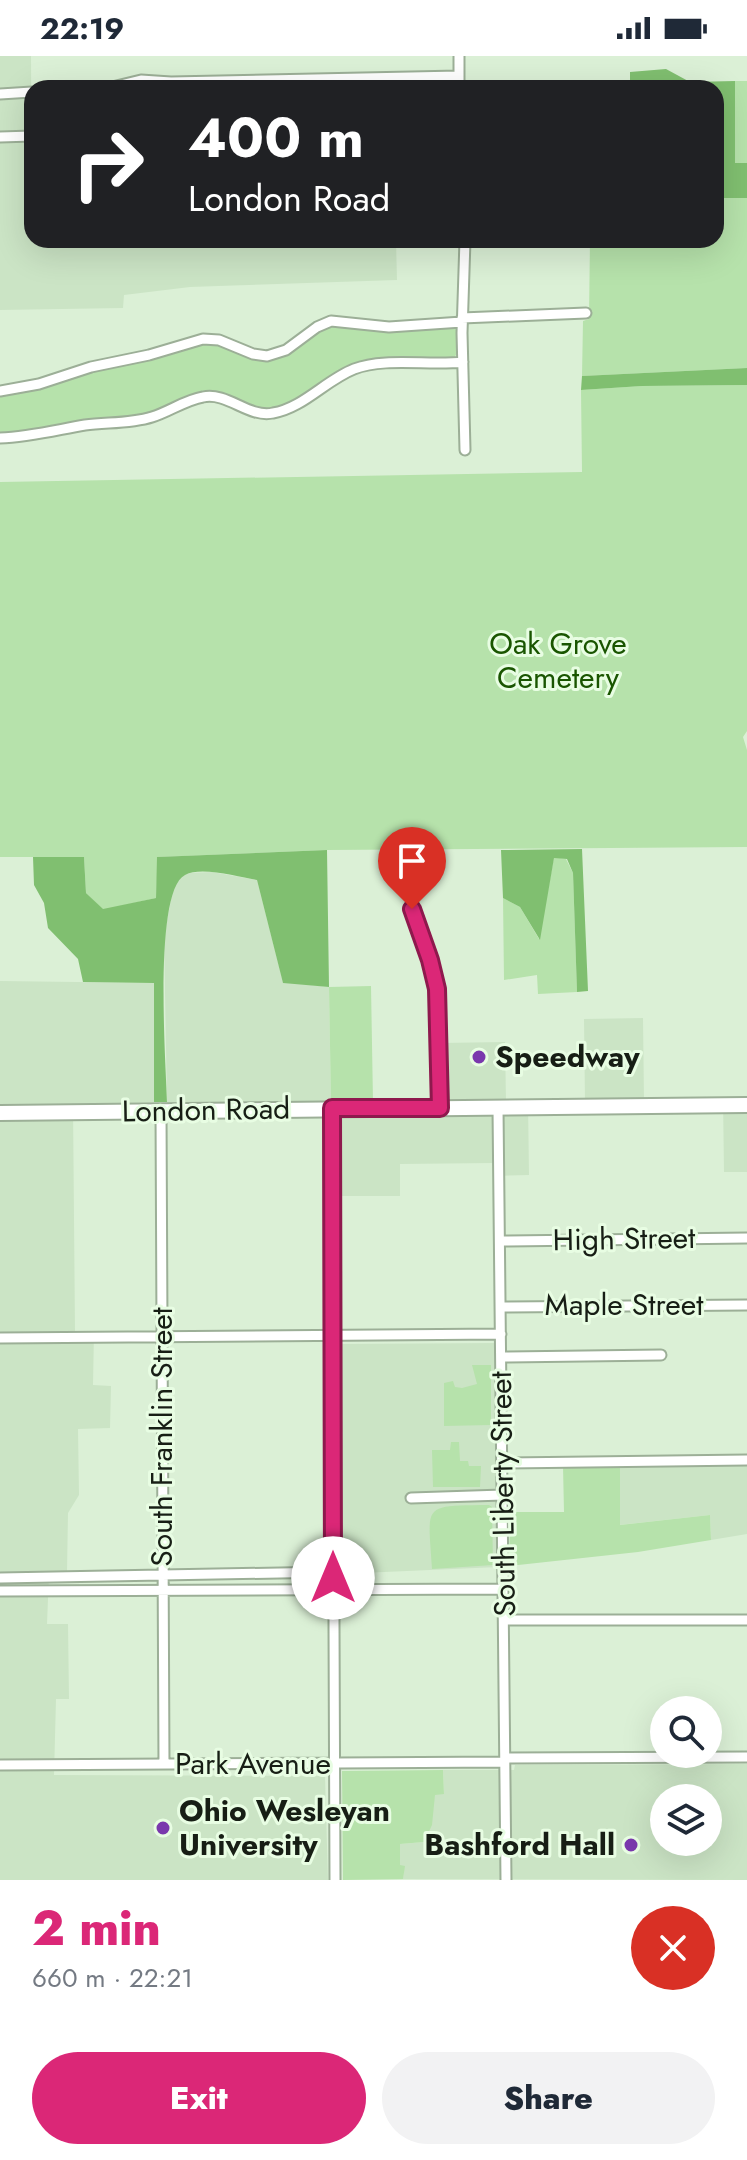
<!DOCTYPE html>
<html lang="en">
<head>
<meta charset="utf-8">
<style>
	body { margin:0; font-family:Jost,sans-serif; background:#f2f2f3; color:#1f2937; height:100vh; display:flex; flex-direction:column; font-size:30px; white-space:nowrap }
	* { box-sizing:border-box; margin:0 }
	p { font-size:26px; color:#747a83 }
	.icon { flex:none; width:44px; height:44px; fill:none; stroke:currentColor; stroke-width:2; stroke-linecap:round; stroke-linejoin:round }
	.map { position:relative; height:1824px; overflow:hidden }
	.drawer { display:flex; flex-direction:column; background:#fff; flex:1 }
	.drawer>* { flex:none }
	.top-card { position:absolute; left:24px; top:24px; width:700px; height:168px; border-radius:24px; box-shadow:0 8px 32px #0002; background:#202124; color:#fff; overflow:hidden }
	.tools { position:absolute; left:650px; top:1640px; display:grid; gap:16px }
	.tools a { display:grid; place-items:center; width:72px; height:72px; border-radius:50%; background:#fff; box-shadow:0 8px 32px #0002; font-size:40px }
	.pin { position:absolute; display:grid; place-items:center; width:68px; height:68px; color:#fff; margin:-82px -34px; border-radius:50% 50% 50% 0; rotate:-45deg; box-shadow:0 0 8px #0007 }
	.pin .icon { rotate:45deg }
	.me { position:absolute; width:88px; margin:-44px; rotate:0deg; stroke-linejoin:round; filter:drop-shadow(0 0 6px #0008) }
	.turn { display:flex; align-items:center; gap:28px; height:168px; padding:0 32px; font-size:36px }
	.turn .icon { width:104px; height:104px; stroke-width:2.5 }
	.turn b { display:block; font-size:56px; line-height:68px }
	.round { display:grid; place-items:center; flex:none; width:84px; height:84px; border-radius:42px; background:#f2f2f3 }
	.summary { display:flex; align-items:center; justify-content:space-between; height:136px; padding:0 32px }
	h1 { font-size:48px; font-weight:800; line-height:60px; color:#db2777 }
	.primary-button { display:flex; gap:16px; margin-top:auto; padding:16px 32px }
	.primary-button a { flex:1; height:92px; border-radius:48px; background:#db2777; color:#fff; font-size:32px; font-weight:800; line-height:92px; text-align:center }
	.primary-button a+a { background:#f2f2f3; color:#1f2937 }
	.status { display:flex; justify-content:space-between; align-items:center; height:56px; padding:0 40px; background:#fff; direction:ltr }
	.status svg { height:22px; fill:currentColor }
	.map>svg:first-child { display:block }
	.built { fill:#cbe4c5; fill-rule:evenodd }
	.green { fill:#b6e2ab }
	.forest { fill:#80bf70 }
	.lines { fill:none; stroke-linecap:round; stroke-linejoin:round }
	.street-casing { stroke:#9caf97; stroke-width:13 }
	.secondary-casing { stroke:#9caf97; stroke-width:18 }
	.street { stroke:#fff; stroke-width:9 }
	.secondary { stroke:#fff; stroke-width:14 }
	.route-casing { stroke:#8e194d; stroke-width:20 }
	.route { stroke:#db2777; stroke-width:14 }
	.poi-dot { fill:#7a38ad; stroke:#e8fde3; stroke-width:3 }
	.labels { text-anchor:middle; stroke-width:6; stroke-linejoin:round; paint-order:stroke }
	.park-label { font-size:30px; fill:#195500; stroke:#e8fde3 }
	.poi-label { font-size:30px; font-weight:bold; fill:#171e15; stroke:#e8fde3; text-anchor:start }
	.street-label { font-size:30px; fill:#171e15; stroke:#e8fde3 }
</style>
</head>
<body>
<div class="status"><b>22:19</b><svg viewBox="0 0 49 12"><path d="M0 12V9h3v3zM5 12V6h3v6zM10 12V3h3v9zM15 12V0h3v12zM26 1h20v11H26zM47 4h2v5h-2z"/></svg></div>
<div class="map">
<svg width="747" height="1824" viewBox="0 0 747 1824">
	<rect width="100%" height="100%" fill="#dbf0d6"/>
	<path class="built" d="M 0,0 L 31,0 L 32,184 L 396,184 L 397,224 L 190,231 L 124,239 L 123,252 L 0,254 Z
		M 212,816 L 257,824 L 283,926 L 329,931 L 331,1047 L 167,1046 L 164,880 L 174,828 L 186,817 Z
		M 0,925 L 154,927 L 154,1046 L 73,1049 L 75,1275 L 94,1276 L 93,1329 L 111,1330 L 110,1372 L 78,1373 L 79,1439 L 68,1457 L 67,1517 L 49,1518 L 47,1568 L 68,1568 L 69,1643 L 56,1643 L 54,1719 L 325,1720 L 328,1824 L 0,1824 Z
		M 643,962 L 644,1045 L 585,1046 L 584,963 Z
		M 505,986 L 506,1046 L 528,1046 L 529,1119 L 494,1120 L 493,1107 L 400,1108 L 400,1140 L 337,1140 L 337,1047 L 441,1046 L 440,987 Z
		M 723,1042 L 747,1042 L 747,1116 L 724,1116 Z
		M 496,1287 L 498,1511 L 339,1518 L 340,1288 Z
		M 747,1409 L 747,1478 L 711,1484 L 710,1459 L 619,1469 L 620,1410 Z
		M 747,1708 L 747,1824 L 403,1823 L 404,1810 L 400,1810 L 400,1788 L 424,1786 L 435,1738 L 444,1738 L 443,1714 L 514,1714 L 515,1709 ZM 664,1742 L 708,1742 L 708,1786 L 664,1786 Z"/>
	<path class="green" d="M 735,25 L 747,25 L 747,107 L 735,108 Z
		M 716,142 L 747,142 L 747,312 L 582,320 L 583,265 L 589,263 L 590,184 L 716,184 Z
		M 330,269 L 448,270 L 458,274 L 460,289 L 455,301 L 440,307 L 384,306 L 315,331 L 273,355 L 255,353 L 222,338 L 209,336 L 158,358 L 0,380 L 0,338 L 18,337 L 88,315 L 192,289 L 224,289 L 257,303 L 276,302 Z
		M 747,329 L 747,675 L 743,681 L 747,694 L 747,791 L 327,794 L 158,801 L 156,842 L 103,854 L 86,837 L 84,801 L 0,801 L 0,426 L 582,416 L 581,334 L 642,330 Z
		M 554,801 L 566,803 L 573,817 L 577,936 L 538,938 L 537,919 L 504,924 L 503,842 L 520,851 L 539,883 Z
		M 371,930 L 373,1046 L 331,1047 L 329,931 Z
		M 472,1309 L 491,1309 L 491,1369 L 444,1370 L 444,1327 L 453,1325 L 455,1331 L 462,1332 L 477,1328 Z
		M 451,1386 L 459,1386 L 460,1405 L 468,1405 L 469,1410 L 481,1410 L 480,1431 L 433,1431 L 432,1394 L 450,1394 Z
		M 563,1410 L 620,1410 L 620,1469 L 710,1459 L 711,1484 L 638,1496 L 509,1510 L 510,1456 L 564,1456 Z
		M 489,1449 L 492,1451 L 493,1509 L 432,1513 C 428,1447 421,1450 489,1449 Z
		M 443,1714 L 444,1738 L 435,1739 L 432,1769 L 424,1786 L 400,1788 L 400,1809 L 405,1810 L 403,1823 L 343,1824 L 342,1715 Z"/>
	<path class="forest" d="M 666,13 L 690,26 L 735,25 L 735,107 L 747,107 L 747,142 L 716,142 L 716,32 L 630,32 L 630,16 Z
		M 747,312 L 747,329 L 642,330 L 581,334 L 582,320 Z
		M 582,793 L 588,935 L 577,936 L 573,817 L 567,803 L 554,802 L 540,884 L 520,851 L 503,842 L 501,794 Z
		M 327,794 L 329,931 L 283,927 L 257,824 C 239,821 201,810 185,819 C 153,835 166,1008 167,1046 L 154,1046 L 154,927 L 83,926 L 78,903 L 48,872 L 44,847 L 34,829 L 33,801 L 84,801 L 86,837 L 103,853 L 156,842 L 157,801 Z"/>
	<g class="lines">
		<defs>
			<path id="street" d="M 108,32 L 141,24 L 171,26 L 459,20
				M 459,32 L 459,0
				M 0,38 L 32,36
				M 0,81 L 32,80
				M 462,262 L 586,257
				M 0,335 L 39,328 L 91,311 L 149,299 L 203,283 L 219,284 L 253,298 L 267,300 L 286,294 L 317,271 L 331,265 L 389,271 L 462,266
				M 0,382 C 29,381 56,374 85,369 C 107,366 130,368 152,361 C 169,356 185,344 203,341 C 228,336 248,362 273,357 C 303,352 326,324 354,313 C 385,301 429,310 463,306
				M 465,394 L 462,277 L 465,184
				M 412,853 L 430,904 L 437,933 L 440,1052
				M 332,1052 L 335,1824
				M 498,1052 L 506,1824
				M 161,1054 L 164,1708
				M 500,1185 L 747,1182
				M 501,1251 L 747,1249
				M 0,1282 L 501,1278
				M 501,1301 L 661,1299
				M 502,1407 L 747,1404
				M 411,1442 L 503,1439
				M 0,1522 L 332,1516
				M 0,1535 L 503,1533
				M 504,1564 L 747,1564
				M 505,1702 L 747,1701
				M 0,1709 L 505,1706"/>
			<path id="secondary" d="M 0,1057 L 747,1049"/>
		</defs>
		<use href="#street" class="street-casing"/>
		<use href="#secondary" class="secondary-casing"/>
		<use href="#street" class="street"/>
		<use href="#secondary" class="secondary"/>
	</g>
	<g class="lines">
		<defs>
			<path id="route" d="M 333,1522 L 332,1052 L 440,1052 L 437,933 L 430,904 L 412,853"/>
		</defs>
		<use href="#route" class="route-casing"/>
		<use href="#route" class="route"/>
	</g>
	<g class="poi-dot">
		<circle cx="479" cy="1001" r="8"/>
		<circle cx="163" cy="1772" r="8"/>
		<circle cx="631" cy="1789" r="8"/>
	</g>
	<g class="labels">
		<g class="park-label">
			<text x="558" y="598">Oak Grove<tspan x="558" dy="34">Cemetery</tspan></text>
		</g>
		<g class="poi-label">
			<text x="495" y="1011">Speedway</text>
			<text x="179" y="1765">Ohio Wesleyan<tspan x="179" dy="34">University</tspan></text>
			<text x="615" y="1799" text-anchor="end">Bashford Hall</text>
		</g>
		<g class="street-label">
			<text transform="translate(206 1054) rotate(-1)" y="10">London Road</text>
			<text transform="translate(624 1183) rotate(-1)" y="10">High Street</text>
			<text x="624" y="1259">Maple Street</text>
			<text transform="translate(162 1381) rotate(-90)" y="10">South Franklin Street</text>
			<text transform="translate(503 1438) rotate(-91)" y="10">South Liberty Street</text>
			<text x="253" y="1718">Park Avenue</text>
		</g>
	</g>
</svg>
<div class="tools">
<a><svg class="icon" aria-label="search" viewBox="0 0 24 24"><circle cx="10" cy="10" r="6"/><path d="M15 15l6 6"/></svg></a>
<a><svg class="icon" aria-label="layers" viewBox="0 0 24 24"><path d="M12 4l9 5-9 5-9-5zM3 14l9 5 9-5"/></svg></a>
</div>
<div class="pin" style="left:412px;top:853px;background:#d93025"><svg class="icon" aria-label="arrive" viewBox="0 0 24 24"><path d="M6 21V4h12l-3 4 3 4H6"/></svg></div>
<svg class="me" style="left:333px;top:1522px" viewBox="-20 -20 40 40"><circle r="19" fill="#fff"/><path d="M0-13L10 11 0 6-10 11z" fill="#db2777"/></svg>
<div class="top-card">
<div class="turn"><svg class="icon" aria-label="right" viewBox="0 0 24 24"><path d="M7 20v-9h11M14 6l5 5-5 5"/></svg><div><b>400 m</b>London Road</div></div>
</div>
</div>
<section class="drawer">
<div class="summary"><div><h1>2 min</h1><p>660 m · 22:21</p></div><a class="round" style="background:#d93025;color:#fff"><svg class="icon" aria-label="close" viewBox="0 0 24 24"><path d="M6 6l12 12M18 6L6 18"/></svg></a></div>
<div class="primary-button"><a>Exit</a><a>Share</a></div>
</section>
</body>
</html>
